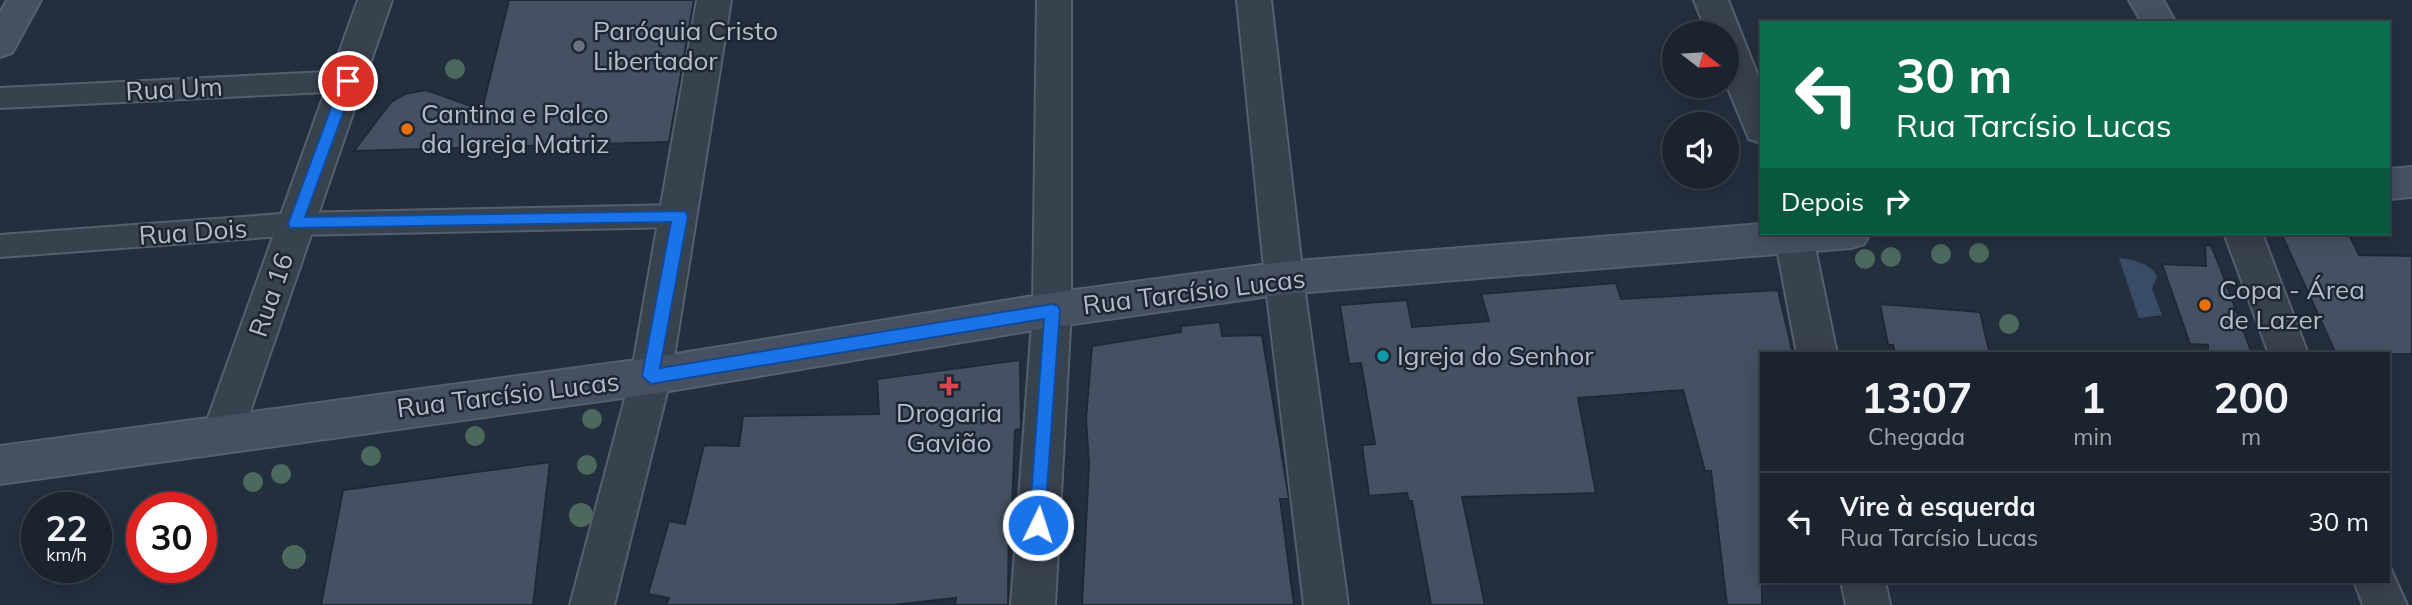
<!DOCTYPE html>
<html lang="pt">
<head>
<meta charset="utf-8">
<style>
	body { margin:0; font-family:Mulish,sans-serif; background:#242b36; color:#f1f3f6; height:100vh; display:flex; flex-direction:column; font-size:26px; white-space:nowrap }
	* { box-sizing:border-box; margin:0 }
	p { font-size:23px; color:#a0a4aa }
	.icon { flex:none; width:38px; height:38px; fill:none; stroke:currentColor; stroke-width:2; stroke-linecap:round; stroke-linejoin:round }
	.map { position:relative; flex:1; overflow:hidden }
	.side { position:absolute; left:1760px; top:352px; width:630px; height:231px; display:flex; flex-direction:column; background:#1b232e; border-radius:0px; box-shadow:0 4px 18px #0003,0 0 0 2px #39404a }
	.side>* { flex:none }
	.hud { position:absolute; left:1760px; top:21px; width:630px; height:214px; border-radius:0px; box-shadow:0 4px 18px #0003,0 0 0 2px #39404a; background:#0b6e4f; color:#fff; overflow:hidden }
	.needle { width:46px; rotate:107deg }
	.tools { position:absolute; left:1662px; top:21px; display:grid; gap:14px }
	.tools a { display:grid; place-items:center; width:77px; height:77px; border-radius:50%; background:#1b232e; box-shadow:0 4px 18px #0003,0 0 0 2px #39404a; font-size:35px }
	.speed { position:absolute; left:21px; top:492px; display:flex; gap:14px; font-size:35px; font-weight:700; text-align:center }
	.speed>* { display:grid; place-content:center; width:91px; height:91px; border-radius:50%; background:#1b232e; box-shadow:0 4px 18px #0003,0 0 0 2px #39404a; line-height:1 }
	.speed small { font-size:18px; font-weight:400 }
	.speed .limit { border:10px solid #d22; background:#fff; color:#111 }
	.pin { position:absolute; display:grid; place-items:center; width:60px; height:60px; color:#fff; margin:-30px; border:4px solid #fff; border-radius:50%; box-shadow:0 2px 7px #0007 }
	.me { position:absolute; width:77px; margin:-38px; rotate:4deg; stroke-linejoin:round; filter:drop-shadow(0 0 5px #0008) }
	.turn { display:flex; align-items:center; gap:24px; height:147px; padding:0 21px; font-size:32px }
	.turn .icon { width:91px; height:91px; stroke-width:2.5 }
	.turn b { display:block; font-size:49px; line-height:60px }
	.then { display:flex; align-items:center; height:66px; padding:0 21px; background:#0003; gap:14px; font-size:26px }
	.eta { display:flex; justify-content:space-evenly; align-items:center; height:119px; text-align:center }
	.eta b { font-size:42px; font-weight:700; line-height:49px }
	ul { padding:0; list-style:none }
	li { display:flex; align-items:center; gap:21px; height:98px; padding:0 21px; border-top:2px solid #39404a }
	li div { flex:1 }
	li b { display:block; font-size:26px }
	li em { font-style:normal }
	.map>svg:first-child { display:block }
	.water { fill:#394c67 }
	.building { fill:#455162; stroke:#1f2835; stroke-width:2 }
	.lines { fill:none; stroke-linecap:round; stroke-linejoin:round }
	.lane-casing { stroke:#565f6c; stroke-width:4 }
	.street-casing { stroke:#565f6c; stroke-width:4 }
	.secondary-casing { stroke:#565f6c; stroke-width:4 }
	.lane { fill:#38414e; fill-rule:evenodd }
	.street { fill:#38414e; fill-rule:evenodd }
	.secondary { fill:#465061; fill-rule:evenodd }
	.tree { fill:#4b6a5d }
	.route { fill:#1a73e8; stroke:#114b97; stroke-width:2 }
	.worship-dot { fill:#6b7280; stroke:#1d2633; stroke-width:2.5 }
	.food-dot { fill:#e8710a; stroke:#1d2633; stroke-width:2.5 }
	.culture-dot { fill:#0f9aa8; stroke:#1d2633; stroke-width:2.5 }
	.health-dot { fill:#e0444e; stroke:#1d2633; stroke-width:2.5 }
	.labels { text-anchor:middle; stroke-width:5; stroke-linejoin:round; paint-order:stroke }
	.poi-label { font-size:26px; fill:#b4bcc9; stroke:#1d2633; text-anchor:start }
	.street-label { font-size:26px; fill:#b4bcc9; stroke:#1d2633 }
</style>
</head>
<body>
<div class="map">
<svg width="2412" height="605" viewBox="0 0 2412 605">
	<rect width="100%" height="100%" fill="#242f3e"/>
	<path class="water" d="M 2119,258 C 2134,260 2150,263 2157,276 L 2152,289 L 2162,315 L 2139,318 Z"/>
	<path class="building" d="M 509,0 L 694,0 L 669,142 L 354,151 L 391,102 L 405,94 L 426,90 L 482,110 Z
		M 2281,233 L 2349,234 L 2359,255 L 2412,256 L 2412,354 L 2336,354 Z
		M 2211,245 L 2220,267 L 2252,354 L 2208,354 L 2208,345 L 2190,344 L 2162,264 L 2206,266 L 2205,246 Z
		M 1616,283 L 1621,299 L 1778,290 L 1793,354 L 1762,354 L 1762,605 L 1727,605 L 1711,471 L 1705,471 L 1683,390 L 1578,398 L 1596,493 L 1462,497 L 1485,605 L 1431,605 L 1412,501 L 1409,501 L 1407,493 L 1369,496 L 1362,445 L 1375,444 L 1361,363 L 1349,364 L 1340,305 L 1407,300 L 1412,327 L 1489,321 L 1481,294 Z
		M 1880,304 L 1980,312 L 1990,354 L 1895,354 L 1893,345 L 1888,345 Z
		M 1220,322 L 1222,336 L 1262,335 L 1289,499 L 1280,499 L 1294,605 L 1082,605 L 1089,464 L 1086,419 L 1092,346 L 1181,332 L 1181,326 Z
		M 1020,360 L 1021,429 L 1015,430 L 1012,511 L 1009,512 L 1008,605 L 955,605 L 956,598 L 893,605 L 666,605 L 669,598 L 648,594 L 669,521 L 685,524 L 704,445 L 739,446 L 743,416 L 879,414 L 877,379 Z
		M 550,462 L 533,605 L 321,605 L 343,490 Z"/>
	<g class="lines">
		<defs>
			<path id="lane" d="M 348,71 L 357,74 L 361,81 L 357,88 L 348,91 L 0,108 L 0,88 Z
				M 680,205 L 690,208 L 693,216 L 690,224 L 680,227 L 295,235 L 0,257 L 0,235 L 295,213 Z"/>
			<path id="street" d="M 358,0 L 392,0 L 243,432 L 237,445 L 223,450 L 209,445 L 203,432 Z
				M 697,0 L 731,0 L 671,376 L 614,605 L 570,605 L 631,376 Z
				M 1037,0 L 1071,0 L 1071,310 L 1055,605 L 1011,605 L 1033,310 Z
				M 1237,0 L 1271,0 L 1303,278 L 1348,605 L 1304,605 L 1265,278 Z
				M 1694,0 L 1728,0 L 1762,86 L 1762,143 L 1749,139 L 1727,86 L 1727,33 L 1707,33 Z
				M 1778,233 L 1810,233 L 1813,238 L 1837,354 L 1797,354 L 1775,238 Z
				M 2224,233 L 2262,233 L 2308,354 L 2269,354 Z
				M 2389,565 L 2407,605 L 2363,605 L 2354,581 L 2389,581 Z
				M 1841,581 L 1885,581 L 1890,605 L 1846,605 Z"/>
			<path id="secondary" d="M 7,0 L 41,0 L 12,53 L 0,57 L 0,13 Z
				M 2129,0 L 2163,0 L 2176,23 L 2142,23 Z
				M 2412,167 L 2412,197 L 2389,199 L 2389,169 Z
				M 1762,224 L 1762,233 L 1870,233 L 1864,244 L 1851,248 L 1284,294 L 1052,327 L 651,394 L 0,484 L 0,446 L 651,358 L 1052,293 L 1284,262 Z"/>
		</defs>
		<use href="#lane" class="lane-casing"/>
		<use href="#street" class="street-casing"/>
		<use href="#secondary" class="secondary-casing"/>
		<use href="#lane" class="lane"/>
		<use href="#street" class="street"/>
		<use href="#secondary" class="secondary"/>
	</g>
	<g class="tree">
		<circle cx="455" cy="69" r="10"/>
		<circle cx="1979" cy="253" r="10"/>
		<circle cx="1941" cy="254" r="10"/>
		<circle cx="1891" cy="257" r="10"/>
		<circle cx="1865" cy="259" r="10"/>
		<circle cx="2009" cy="324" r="10"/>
		<circle cx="592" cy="419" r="10"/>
		<circle cx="475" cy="436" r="10"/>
		<circle cx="371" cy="456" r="10"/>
		<circle cx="587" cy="465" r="10"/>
		<circle cx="281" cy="474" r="10"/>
		<circle cx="253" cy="482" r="10"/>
		<circle cx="581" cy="515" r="12"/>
		<circle cx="294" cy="557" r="12"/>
	</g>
	<path class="route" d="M 348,75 L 355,81 L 305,217 L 685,211 L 688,216 L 660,368 L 1052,304 L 1058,306 L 1060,310 L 1044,530 L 1038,533 L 1032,530 L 1029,525 L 1044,319 L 651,384 L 642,376 L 671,222 L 290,228 L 288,224 L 341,81 Z"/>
	<circle class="worship-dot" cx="579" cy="46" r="7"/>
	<g class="food-dot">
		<circle cx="407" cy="129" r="7"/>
		<circle cx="2205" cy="305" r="7"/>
	</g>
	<circle class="culture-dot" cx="1383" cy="356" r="7"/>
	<path class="health-dot" d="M945.5 375.5h7v7h7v7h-7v7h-7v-7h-7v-7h7z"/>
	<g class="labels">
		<g class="poi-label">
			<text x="593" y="40">Paróquia Cristo<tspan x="593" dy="30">Libertador</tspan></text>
			<text x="421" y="123">Cantina e Palco<tspan x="421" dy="30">da Igreja Matriz</tspan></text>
			<text x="2219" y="299">Copa - Área<tspan x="2219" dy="30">de Lazer</tspan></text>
			<text x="1397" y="365">Igreja do Senhor</text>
			<text x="949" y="422" text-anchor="middle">Drogaria<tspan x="949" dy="30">Gavião</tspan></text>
		</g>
		<g class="street-label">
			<text transform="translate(174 89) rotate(-3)" y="9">Rua Um</text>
			<text transform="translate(193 232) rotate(-4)" y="9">Rua Dois</text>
			<text transform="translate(1194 292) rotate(-7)" y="9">Rua Tarcísio Lucas</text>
			<text transform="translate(271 295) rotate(-71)" y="9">Rua 16</text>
			<text transform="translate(508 395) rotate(-7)" y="9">Rua Tarcísio Lucas</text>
		</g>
	</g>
</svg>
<div class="tools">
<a><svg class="needle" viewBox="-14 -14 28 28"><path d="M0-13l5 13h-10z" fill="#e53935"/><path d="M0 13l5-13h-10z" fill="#a0a4aa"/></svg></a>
<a><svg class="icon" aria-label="sound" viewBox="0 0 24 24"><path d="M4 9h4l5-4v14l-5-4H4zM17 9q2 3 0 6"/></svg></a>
</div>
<div class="speed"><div>22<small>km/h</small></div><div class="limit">30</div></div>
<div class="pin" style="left:348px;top:81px;background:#d93025"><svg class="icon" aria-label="arrive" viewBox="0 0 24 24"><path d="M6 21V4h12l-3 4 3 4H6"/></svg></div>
<svg class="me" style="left:1038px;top:525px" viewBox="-20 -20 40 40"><circle r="17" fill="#1a73e8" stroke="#fff" stroke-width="3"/><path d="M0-11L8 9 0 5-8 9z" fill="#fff"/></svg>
<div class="hud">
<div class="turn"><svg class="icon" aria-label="left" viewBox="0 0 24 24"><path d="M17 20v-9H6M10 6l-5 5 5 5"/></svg><div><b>30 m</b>Rua Tarcísio Lucas</div></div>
<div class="then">Depois<svg class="icon" aria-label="right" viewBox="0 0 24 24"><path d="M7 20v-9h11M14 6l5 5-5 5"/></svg></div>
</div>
<section class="side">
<div class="eta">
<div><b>13:07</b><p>Chegada</p></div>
<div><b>1</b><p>min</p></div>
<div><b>200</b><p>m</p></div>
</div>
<ul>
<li><svg class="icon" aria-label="left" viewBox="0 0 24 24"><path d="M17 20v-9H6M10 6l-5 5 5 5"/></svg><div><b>Vire à esquerda</b><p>Rua Tarcísio Lucas</p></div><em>30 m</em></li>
</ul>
</section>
</div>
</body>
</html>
